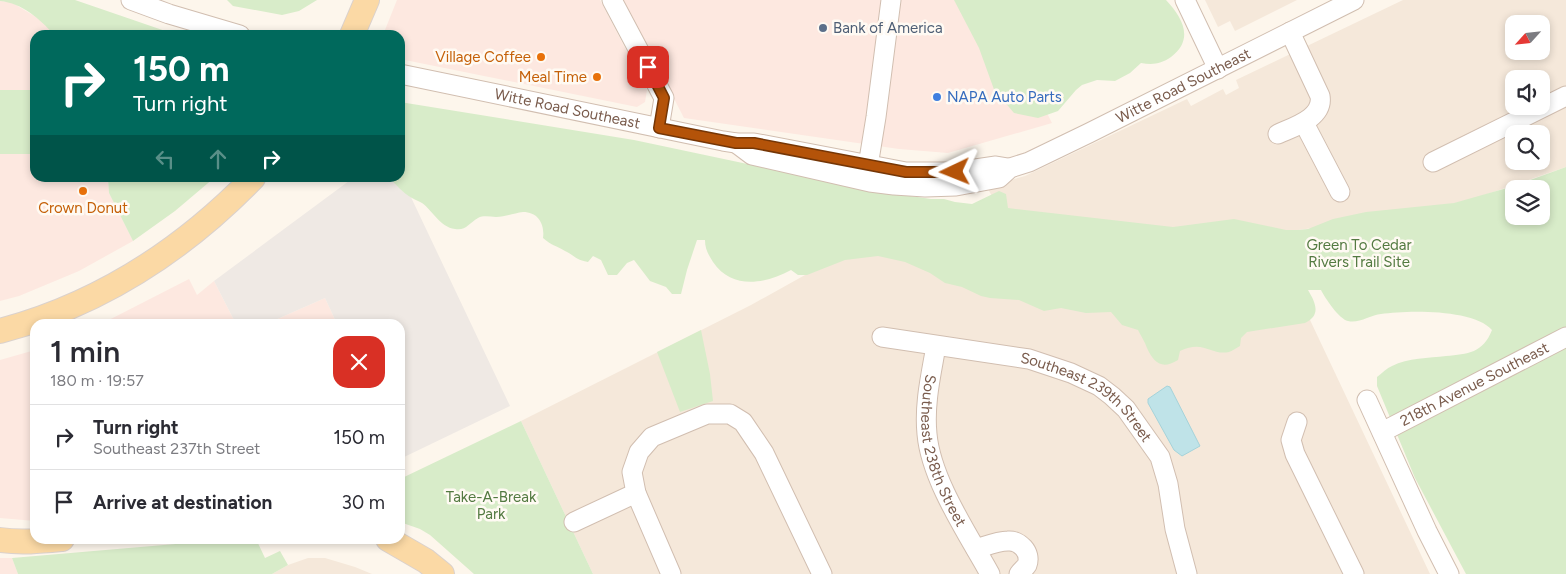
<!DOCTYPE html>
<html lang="en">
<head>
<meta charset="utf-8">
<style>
	body { margin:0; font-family:Figtree,sans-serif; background:#f7f7f7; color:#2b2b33; height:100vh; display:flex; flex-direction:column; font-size:19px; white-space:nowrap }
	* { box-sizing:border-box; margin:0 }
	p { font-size:16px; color:#7c7c81 }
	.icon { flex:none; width:28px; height:28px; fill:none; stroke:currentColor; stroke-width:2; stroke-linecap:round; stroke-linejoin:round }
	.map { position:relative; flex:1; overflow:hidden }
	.drawer { position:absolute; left:30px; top:319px; width:375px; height:225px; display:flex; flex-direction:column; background:#fff; border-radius:15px; box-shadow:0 2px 8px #0003 }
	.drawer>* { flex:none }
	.top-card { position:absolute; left:30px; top:30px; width:375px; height:152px; border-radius:15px; box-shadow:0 2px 8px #0003; background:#00695c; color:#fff; overflow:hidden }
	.needle { width:32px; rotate:243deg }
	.tools { position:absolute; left:1505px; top:15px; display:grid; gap:10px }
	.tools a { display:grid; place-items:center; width:45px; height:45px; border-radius:10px; background:#fff; box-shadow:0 2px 8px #0003; font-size:25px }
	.pin { position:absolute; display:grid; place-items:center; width:42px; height:42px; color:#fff; margin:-21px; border-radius:10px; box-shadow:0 2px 8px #0006 }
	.me { position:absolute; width:55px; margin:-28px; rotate:268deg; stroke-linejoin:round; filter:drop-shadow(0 0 4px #0008) }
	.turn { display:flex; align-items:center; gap:18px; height:105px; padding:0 20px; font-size:22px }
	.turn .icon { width:65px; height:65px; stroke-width:2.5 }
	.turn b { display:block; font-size:35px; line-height:42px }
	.lanes { display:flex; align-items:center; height:48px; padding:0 20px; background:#0003; justify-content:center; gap:25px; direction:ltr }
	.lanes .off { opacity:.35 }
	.round { display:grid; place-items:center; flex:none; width:52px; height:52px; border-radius:15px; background:#f7f7f7 }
	.summary { display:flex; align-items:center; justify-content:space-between; height:85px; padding:0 20px }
	h1 { font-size:30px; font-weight:600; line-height:38px }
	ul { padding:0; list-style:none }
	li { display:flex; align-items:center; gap:15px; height:65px; padding:0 20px; border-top:1px solid #e1e1e2 }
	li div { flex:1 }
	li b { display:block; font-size:19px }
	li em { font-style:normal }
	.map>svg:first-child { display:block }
	.residential { fill:#f5e8da; fill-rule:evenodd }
	.commercial { fill:#fde8e0 }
	.industrial { fill:#efe9e4 }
	.green { fill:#d8ecc9; fill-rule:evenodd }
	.water { fill:#bfe3e8; stroke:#a5d3da }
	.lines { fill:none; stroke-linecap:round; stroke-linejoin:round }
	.minor-casing { stroke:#d1beb0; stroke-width:21 }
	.major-casing { stroke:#dad1cd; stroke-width:26 }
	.minor { stroke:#fff; stroke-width:19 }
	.major { stroke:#fbd9a5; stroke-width:24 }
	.route-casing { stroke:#753606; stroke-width:12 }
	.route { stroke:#b45309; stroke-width:9 }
	.service-dot { fill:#5c6f8a; stroke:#fffaf3; stroke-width:2 }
	.food-dot { fill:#e8710a; stroke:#fffaf3; stroke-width:2 }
	.shop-dot { fill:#3f7fe0; stroke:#fffaf3; stroke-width:2 }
	.labels { text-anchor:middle; stroke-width:5; stroke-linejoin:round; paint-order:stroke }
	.service-label { font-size:15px; fill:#4e5e75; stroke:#fffaf3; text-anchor:start }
	.food-label { font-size:15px; fill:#c56008; stroke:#fffaf3; text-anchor:end }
	.street-label { font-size:15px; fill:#7a5c4d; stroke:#fffaf3 }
	.shop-label { font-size:15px; fill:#366cbe; stroke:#fffaf3; text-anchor:start }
	.park-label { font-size:15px; fill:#537a41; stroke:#fffaf3 }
</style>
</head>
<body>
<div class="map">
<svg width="1566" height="574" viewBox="0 0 1566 574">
	<rect width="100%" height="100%" fill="#fdf6ec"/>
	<path class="residential" d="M 1205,0 L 1297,0 L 1235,31 L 1230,21 L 1218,27 Z
		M 1403,0 L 1566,0 L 1566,167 L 1479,197 L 1436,208 L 1366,221 L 1298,230 L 1016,241 L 987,187 L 1025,176 L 1187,99 L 1191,106 L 1223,89 L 1226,95 L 1239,88 L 1236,80 ZM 1514,24 L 1541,24 L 1541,51 L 1514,51 ZM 1514,79 L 1541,79 L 1541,106 L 1514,106 ZM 1514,134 L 1541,134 L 1541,161 L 1514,161 Z
		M 857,246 L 1302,303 L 1430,574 L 593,574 L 521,421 L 751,305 Z
		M 308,558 L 325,558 L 355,567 L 372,574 L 272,574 L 288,565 Z"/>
	<path class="commercial" d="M 397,0 L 600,0 L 647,90 L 645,102 L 637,107 L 400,59 L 400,35 L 383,35 Z
		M 623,0 L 990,0 L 1052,123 L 948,153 L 899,149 L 684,118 Z
		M 0,1 L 11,2 L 41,20 L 54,35 L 35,35 L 35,93 L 0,94 Z
		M 0,154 L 35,154 L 35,178 L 108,178 L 109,193 L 133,241 L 79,271 L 19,296 L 0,301 Z
		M 189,279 L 197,295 L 214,281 L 236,324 L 101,324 Z
		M 325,298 L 337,324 L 266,324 Z
		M 35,350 L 35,521 L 0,518 L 0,360 Z
		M 0,558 L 12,558 L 18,574 L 0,574 Z"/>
	<path class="industrial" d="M 400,174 L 510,406 L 400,459 L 400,324 L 337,324 L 325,298 L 266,324 L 236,324 L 214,281 L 353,178 L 400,178 Z"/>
	<path class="green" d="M 0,0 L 75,0 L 177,35 L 54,35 C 40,19 22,3 0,1 Z
		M 227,0 L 317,0 L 299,11 L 282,15 L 233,6 Z
		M 954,0 L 1166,0 C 1182,17 1195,39 1171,57 C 1161,64 1153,65 1141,63 L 1130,73 L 1115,81 L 1097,80 L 1082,85 L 1076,90 L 1058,111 L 1038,118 L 1014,113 L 1003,100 L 996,95 L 979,48 Z
		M 0,90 L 35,90 L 35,154 L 0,154 Z
		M 400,102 L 634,140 L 876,191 L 931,199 L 944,199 L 955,202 L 972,204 L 999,191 L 1006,194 L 1008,208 L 1173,227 L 1234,219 L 1286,230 L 1298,230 L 1308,229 L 1333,219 L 1366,212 L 1454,203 L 1514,186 L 1566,167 L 1566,574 L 1466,574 L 1415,478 L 1377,386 L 1377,377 C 1382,373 1387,368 1392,366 C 1408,358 1429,358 1446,356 C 1468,354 1483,353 1492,330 C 1474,309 1408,310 1381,314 C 1371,315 1358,324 1348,321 C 1339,319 1325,298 1321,290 L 1308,290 C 1315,302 1322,315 1305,323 L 1247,332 L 1241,338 L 1240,346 C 1236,348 1232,351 1229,352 C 1211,356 1204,339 1180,351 L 1178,360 C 1162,370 1154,363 1147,348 C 1145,342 1141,336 1138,330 L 1122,325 L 1111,312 L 1086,313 L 1061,308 L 1044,311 L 1019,300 L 990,298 L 981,296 L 962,287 L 945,283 L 930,273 L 905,262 L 878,256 L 845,260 L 807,275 L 798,275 L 791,270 C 765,284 732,290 713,262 C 708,254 705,249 705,240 L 697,240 L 687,270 L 681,294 L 672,294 L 666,287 L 650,281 L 634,260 L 627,263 L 617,275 L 608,275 L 601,260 L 593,256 L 588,262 C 576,260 575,256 565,251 C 555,245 552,246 543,238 C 545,224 538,212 523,212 C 514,213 505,217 496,217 C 490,217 484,215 478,218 C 469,223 466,231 455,229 C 440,227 433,211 422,203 C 419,201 415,200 412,198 C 403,193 396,185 390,178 L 400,178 ZM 1514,189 L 1541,189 L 1541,216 L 1514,216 Z
		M 108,178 L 214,178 L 175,211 L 133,241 L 109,193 Z
		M 701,330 L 710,374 L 713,401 L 680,412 L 657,352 Z
		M 521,421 L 593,574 L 474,574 L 430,535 L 420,529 L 400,522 L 400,479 Z
		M 234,539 L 256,539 L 265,558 L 280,551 L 288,565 L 272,574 L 18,574 L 12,558 Z"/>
	<path class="water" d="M 1167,386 L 1170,387 L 1200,446 L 1182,456 L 1174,450 L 1148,403 L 1148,399 Z"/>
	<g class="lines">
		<defs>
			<g id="minor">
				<path d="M 131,0 L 169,14 L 240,35"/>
				<path d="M 612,0 L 664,98 L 659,128"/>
				<path d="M 1185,0 L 1218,69"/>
				<path id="s1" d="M 400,74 L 723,141 L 736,143 L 754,143 L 906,172 L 955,172 L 996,166 L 1008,168"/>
				<path d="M 1304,123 L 1340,192"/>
				<path d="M 1278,134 C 1293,127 1324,118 1320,96 L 1290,32"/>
				<path id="s2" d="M 736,143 L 752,155 L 870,182 L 894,185 L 925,187 L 956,186 L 999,178 L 1010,168 L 1029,162 L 1089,133 L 1354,0"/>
				<path d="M 1433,162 L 1566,96"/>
				<path d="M 857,169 L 868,166 L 876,117 L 891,0"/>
				<path id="s3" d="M 882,337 L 1029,359 L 1071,373 L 1099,386 L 1112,396 L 1126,409 L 1160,457 L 1168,484 L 1175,529 L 1187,574"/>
				<path id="s4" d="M 936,346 C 931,375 924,404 927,434 C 931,480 968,534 990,574"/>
				<path d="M 1367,400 L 1427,531 L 1449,574"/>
				<path d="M 1297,422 L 1291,440 L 1295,454 L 1354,574"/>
				<path id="s5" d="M 1382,432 L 1566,337"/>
				<path d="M 574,522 L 636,493"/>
				<path d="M 976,549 C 986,546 997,541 1008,541 C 1019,540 1032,552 1027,565 C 1025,568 1021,571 1019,574"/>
				<path d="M 671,574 L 636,493 L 632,472 L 639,452 L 652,437 L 707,414 L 730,414 L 743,422 L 764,453 L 822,574"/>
			</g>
			<path id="major" d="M 352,35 L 367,0
				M 0,331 C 98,305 183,250 253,178
				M 388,539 L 426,561 L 442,574
				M 0,540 C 21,543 41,541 62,539"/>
		</defs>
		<use href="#minor" class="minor-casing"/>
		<use href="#major" class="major-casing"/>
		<use href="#minor" class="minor"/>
		<use href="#major" class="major"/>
	</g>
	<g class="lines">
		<defs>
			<path id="route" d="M 648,67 L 664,98 L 659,128 L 736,143 L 754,143 L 906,172 L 955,172"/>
		</defs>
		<use href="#route" class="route-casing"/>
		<use href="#route" class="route"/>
	</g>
	<circle class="service-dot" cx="823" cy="28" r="5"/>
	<g class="food-dot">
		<circle cx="541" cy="57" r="5"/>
		<circle cx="597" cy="77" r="5"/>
		<circle cx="83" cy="191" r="5"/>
	</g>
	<circle class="shop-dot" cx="937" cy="97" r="5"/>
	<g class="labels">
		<g class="service-label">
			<text x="833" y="33">Bank of America</text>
		</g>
		<g class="food-label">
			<text x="531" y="62">Village Coffee</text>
			<text x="587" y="82">Meal Time</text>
			<text x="83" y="213" text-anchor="middle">Crown Donut</text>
		</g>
		<g class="street-label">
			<text dy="5" stroke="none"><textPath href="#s2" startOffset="478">Witte Road Southeast</textPath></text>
			<text dy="5" stroke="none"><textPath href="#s1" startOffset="171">Witte Road Southeast</textPath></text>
			<text dy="5" stroke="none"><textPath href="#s5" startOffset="104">218th Avenue Southeast</textPath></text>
			<text dy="5" stroke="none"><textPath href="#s3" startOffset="219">Southeast 239th Street</textPath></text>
			<text dy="5" stroke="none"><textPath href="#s4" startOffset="108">Southeast 238th Street</textPath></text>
		</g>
		<g class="shop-label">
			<text x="947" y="102">NAPA Auto Parts</text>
		</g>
		<g class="park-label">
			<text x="1359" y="250">Green To Cedar<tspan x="1359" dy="17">Rivers Trail Site</tspan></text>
			<text x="491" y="502">Take-A-Break<tspan x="491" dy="17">Park</tspan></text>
		</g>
	</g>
</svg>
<div class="tools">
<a><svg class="needle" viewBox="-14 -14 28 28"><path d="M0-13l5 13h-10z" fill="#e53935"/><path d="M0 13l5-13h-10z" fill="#7c7c81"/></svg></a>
<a><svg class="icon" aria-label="sound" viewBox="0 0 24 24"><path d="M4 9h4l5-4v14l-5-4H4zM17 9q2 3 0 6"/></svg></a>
<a><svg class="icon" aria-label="search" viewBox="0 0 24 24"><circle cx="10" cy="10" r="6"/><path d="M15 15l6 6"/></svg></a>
<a><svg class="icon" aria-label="layers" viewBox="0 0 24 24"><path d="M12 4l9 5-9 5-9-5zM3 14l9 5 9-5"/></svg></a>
</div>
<div class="pin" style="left:648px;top:67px;background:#d93025"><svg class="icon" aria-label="arrive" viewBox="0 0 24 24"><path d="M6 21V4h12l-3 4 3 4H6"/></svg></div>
<svg class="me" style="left:955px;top:172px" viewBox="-20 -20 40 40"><path d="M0-17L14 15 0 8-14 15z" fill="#b45309" stroke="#fff" stroke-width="4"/></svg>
<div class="top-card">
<div class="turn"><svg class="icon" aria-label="right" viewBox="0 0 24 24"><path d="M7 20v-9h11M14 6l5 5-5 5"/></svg><div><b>150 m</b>Turn right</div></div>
<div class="lanes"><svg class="icon off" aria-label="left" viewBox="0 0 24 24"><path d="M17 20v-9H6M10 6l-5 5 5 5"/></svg><svg class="icon off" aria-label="ahead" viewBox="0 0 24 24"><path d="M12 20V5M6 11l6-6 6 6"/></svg><svg class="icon" aria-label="right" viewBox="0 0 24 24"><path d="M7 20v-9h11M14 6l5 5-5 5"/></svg></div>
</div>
<section class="drawer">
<div class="summary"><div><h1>1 min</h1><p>180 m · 19:57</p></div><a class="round" style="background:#d93025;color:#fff"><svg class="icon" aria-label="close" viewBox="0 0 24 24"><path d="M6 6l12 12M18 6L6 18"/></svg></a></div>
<ul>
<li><svg class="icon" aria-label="right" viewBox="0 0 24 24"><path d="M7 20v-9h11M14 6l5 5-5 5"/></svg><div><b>Turn right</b><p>Southeast 237th Street</p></div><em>150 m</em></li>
<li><svg class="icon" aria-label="arrive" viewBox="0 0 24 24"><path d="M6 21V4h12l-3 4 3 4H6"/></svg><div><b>Arrive at destination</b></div><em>30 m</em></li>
</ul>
</section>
</div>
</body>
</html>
